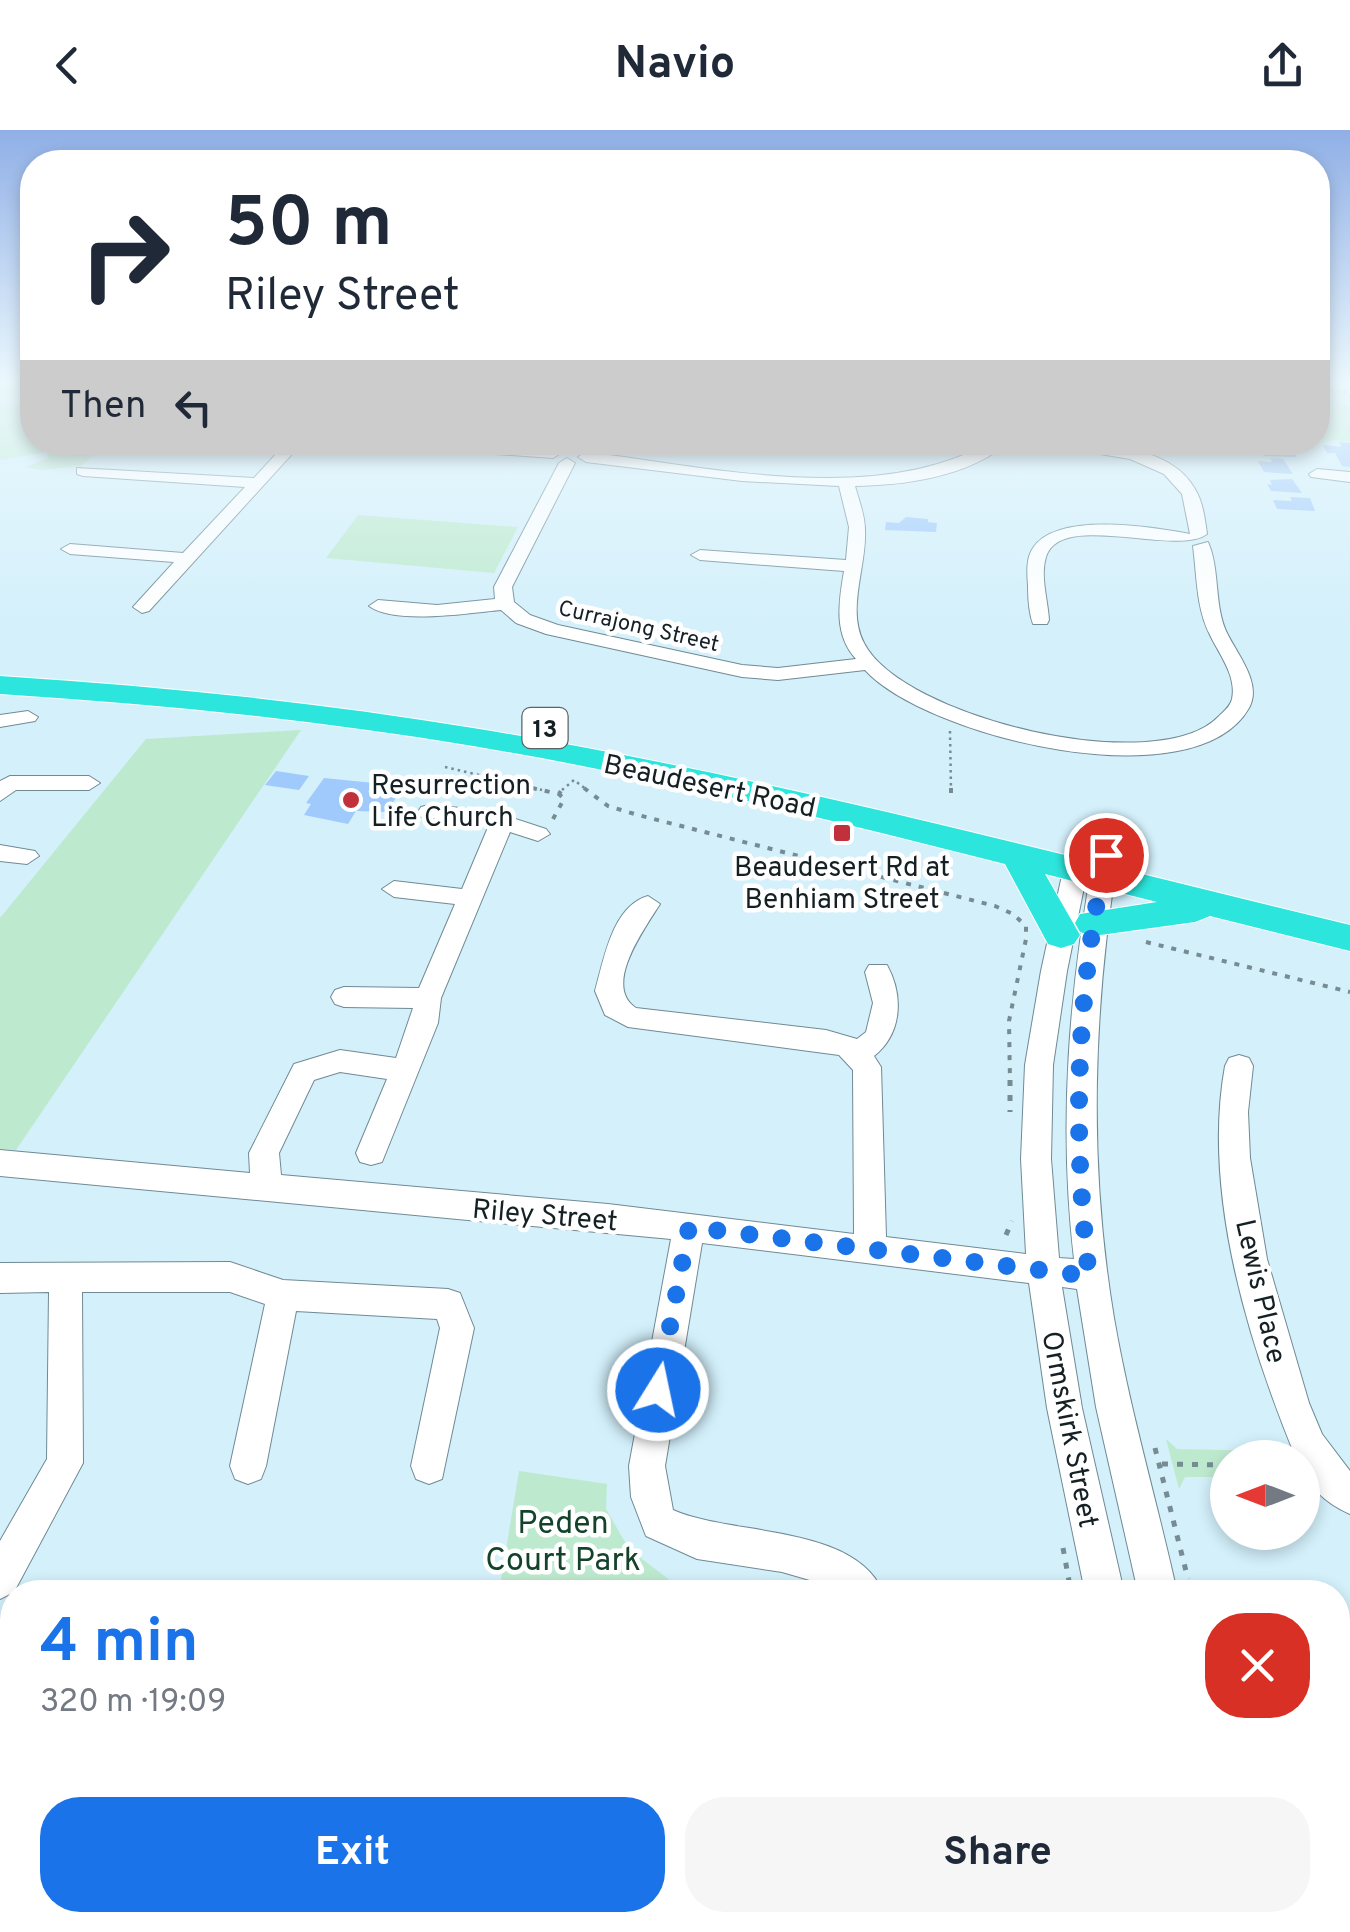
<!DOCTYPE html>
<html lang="en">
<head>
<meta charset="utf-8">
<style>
	body { margin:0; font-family:Overpass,sans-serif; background:#f6f6f7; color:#1f2937; height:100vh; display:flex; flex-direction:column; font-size:38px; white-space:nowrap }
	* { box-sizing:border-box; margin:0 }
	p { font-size:32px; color:#747a83 }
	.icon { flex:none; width:55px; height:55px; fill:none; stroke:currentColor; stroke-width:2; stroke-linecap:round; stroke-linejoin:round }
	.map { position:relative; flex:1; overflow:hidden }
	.sheet { position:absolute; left:0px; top:1450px; width:1350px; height:352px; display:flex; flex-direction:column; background:#fff; border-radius:40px 40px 0 0; box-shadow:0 5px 15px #0003 }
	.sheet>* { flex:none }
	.top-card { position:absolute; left:20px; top:20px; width:1310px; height:305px; border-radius:40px; box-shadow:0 5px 15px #0003; background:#fff; color:#1f2937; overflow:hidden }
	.needle { width:65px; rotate:270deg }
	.tools { position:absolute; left:1210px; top:1310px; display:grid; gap:20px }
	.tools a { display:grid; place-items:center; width:110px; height:110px; border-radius:50%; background:#fff; box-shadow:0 5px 15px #0003; font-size:50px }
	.pin { position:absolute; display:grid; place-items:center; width:85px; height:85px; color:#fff; margin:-42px; border:5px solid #fff; border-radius:50%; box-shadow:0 2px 10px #0007 }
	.me { position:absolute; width:110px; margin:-55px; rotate:10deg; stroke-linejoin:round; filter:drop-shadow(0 0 8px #0008) }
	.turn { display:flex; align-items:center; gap:35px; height:210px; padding:0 40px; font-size:45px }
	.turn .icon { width:130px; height:130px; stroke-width:2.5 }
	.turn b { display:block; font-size:70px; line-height:85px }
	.then { display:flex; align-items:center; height:95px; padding:0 40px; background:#0003; gap:20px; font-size:38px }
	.round { display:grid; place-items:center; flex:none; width:105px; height:105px; border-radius:40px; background:#f6f6f7 }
	.summary { display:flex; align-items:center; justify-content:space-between; height:170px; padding:0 40px }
	h1 { font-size:60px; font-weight:700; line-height:75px; color:#1a73e8 }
	.button { display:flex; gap:20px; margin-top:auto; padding:20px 40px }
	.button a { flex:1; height:115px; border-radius:40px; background:#1a73e8; color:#fff; font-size:40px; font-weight:700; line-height:115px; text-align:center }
	.button a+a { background:#f6f6f7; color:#1f2937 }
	header { display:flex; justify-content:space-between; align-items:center; height:130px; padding:0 40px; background:#fff; font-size:45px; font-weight:700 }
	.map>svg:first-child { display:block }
	.green { fill:#bdeace }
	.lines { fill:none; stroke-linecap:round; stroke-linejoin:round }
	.stream { stroke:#a9a7e2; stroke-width:4 }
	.building { fill:#a0cafc }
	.minor-casing { stroke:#708a94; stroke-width:2 }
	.highway-casing { stroke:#fff; stroke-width:2 }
	.path-far2 { stroke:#778b93; stroke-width:2.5; stroke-dasharray:2.5 4; stroke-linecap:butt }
	.path-far1 { stroke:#778b93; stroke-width:4; stroke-dasharray:5 8; stroke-linecap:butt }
	.path { stroke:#778b93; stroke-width:5; stroke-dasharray:6 9; stroke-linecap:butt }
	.minor { fill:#fff; fill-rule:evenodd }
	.highway { fill:#2ce5dc; fill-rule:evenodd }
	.route { stroke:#1a73e8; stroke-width:18; stroke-dasharray:0 32.4 }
	.poi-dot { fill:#c1313c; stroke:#fff; stroke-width:4 }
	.labels { text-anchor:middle; stroke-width:9; stroke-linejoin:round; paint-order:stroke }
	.far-street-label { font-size:22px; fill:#152024; stroke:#fff }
	.shield { fill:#fff; stroke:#5b6366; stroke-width:2.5 }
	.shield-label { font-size:25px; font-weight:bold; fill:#152024 }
	.poi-label { font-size:28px; fill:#152024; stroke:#fff; text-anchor:start }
	.street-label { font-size:28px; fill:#152024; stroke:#fff }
	.near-park-label { font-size:32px; fill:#13442b; stroke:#fff }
</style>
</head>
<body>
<header><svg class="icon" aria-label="back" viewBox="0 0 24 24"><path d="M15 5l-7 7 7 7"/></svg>Navio<svg class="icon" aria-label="share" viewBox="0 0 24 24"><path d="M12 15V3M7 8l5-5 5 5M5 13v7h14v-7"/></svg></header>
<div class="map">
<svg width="1350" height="1802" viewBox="0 0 1350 1802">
	<rect width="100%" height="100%" fill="#d3f0fb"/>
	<path class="green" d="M 0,250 L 32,250 L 3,272 L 32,274 L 32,312 L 109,313 L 81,336 L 41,340 L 25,337 L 49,328 L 46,322 L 0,330 Z
		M 1318,250 L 1336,250 L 1333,259 L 1342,275 L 1350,277 L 1350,311 L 1318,310 Z
		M 358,385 L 518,397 L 494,443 L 326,428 Z
		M 301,600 L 16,1020 L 0,1019 L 0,788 L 146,609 Z
		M 1166,1309 L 1177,1319 L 1274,1321 L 1277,1327 L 1228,1328 L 1227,1347 L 1185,1347 L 1179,1359 Z
		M 519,1341 L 607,1354 L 606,1379 L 629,1419 L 671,1451 L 709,1457 L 709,1462 L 499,1462 Z
		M 0,1500 L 12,1503 L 12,1790 L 673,1790 L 678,1802 L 0,1802 Z"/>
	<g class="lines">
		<path class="stream" d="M 1318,251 L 1323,250"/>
	</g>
	<path class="building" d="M 1339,312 L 1350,313 L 1350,337 L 1342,336 L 1335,323 L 1327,323 L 1323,315 L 1341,317 Z
		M 1276,316 L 1295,317 L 1296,327 L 1264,326 L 1261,318 L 1278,319 Z
		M 1270,328 L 1283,329 L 1293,344 L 1264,342 L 1258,331 L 1272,332 Z
		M 1292,349 L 1302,363 L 1271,361 L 1267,354 L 1272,355 L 1270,350 Z
		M 1290,367 L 1310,368 L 1315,381 L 1277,379 L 1273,370 L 1292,371 Z
		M 906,387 L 928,389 L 928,392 L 937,393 L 936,402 L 885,400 L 886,392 L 899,393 Z
		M 276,641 L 309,646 L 299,660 L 265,655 Z
		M 324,648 L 374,653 L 368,662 L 397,666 L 387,682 L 356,681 L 348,694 L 304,685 L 311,674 L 306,673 Z"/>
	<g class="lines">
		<defs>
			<path id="minor" d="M 287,312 L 303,312 L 149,481 L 142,483 L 133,477 L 174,432 L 70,424 L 61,419 L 70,414 L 183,423 L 245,357 L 83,346 L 77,344 L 77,338 L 254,348 Z
				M 390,312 L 553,318 L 561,323 L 553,328 L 397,317 Z
				M 990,312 L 1009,312 C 968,347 907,355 855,356 C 859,371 865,385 865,400 C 867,436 846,479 864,513 C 902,588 1158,649 1218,587 C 1224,581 1230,577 1232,569 C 1237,546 1219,524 1210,505 C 1196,478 1197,446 1193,416 L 1208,412 C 1220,439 1214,473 1226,501 C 1236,523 1263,553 1249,578 C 1195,673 926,607 865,540 L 778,550 L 742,547 L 546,504 L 516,493 L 501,480 C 469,483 394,495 369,476 L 378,470 L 437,475 L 495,469 L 494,457 L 559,333 L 567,328 L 575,333 L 512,457 L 514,472 L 530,485 L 558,495 L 742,535 L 778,538 L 856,529 C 833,504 839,471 844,441 L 700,430 L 691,425 L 700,420 L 846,430 L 849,397 L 839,356 L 742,351 L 586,332 L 578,327 L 586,322 C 710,337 876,377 990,312 Z
				M 1028,312 C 1077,312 1168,309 1195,359 C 1203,372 1205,389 1207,404 C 1177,427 1060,380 1046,427 C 1040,446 1048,471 1049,490 L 1047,494 L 1033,494 C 1029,483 1028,468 1028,456 C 1027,443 1026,428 1033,418 C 1057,381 1153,397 1190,404 L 1182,364 L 1164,344 L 1130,329 Z
				M 1317,339 L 1350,342 L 1350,352 L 1311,347 L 1309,344 Z
				M 28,581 L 38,587 L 35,591 L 0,597 L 0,585 Z
				M 10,646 L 89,646 L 100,653 L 89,660 L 16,660 L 0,671 L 0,651 Z
				M 429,675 L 491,681 L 546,699 L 550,704 L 538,711 L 510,702 L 441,868 L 438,893 L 382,1032 L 371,1035 L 360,1032 L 356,1023 L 387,949 L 340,942 L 314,950 L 279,1023 L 281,1045 L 608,1074 L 854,1104 L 853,940 L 839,925 L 628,897 L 605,885 L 595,861 C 604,830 612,776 648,766 L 660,774 C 645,798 602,856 636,878 L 826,900 L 857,909 L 866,902 L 873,873 L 865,842 L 869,835 L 887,835 C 904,866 902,904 874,926 L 881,937 L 886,1107 L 1026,1124 L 1021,1029 L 1025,935 L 1041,841 L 1068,718 L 1080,710 L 1092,718 L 1067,841 L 1053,935 L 1051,1029 L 1059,1128 L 1074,1129 C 1058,993 1069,860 1094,725 L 1106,717 L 1114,720 L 1118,725 C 1093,880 1088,1032 1114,1188 C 1130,1281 1157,1371 1177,1462 L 1138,1462 L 1096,1277 L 1077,1159 L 1062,1157 L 1082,1278 L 1124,1462 L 1085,1462 L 1047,1278 L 1029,1153 L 702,1113 L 665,1336 L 673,1380 C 732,1406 854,1394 883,1462 L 832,1462 L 820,1453 L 782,1442 L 697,1429 L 646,1406 L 631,1367 L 629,1336 L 671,1109 L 0,1046 L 0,1020 L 250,1043 L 249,1023 L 294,934 L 340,920 L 396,928 L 413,878 L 344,877 L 335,874 L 331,867 L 335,860 L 344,857 L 419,858 L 455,774 L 394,767 L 382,759 L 394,751 L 462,759 L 489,695 L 421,687 L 418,682 L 421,677 Z
				M 0,715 L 35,721 L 39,726 L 27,734 L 0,731 Z
				M 1239,925 L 1249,928 L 1253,936 L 1248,982 L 1250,1028 L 1267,1129 L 1309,1273 L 1322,1304 L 1350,1341 L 1350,1384 C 1327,1374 1302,1354 1302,1328 L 1296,1328 C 1248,1212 1202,1061 1225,936 L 1229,928 Z
				M 230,1132 L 283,1150 L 448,1159 L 460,1163 L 474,1198 L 442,1349 L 429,1354 L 416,1349 L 411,1336 L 440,1198 L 437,1189 L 296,1181 L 266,1336 L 261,1349 L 248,1354 L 235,1349 L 230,1336 L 265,1174 L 230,1162 L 82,1162 L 83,1333 L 14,1462 L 0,1469 L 0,1411 L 47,1329 L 49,1162 L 0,1163 L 0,1133 Z
				M 1350,1709 L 1350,1755 L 1338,1756 L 1338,1711 Z
				M 929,1790 L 975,1790 L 974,1802 L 928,1802 Z
				M 1181,1790 L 1227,1790 L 1231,1802 L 1185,1802 Z
				M 1238,1790 L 1284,1790 L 1288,1802 L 1242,1802 Z"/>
			<path id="highway" d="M 0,546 C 158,556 316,572 473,598 C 769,646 1059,725 1350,795 L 1350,821 L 1210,786 L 1195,792 L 1093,806 L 1080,802 L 1075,793 L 1080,784 L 1157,772 L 1045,744 L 1080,805 L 1074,814 L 1061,818 L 1048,814 L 1005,734 C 829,689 652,646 473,616 C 317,590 159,574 0,564 Z"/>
		</defs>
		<use href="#minor" class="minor-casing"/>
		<use href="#highway" class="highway-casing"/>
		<path class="path-far2" d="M 1318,261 L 1350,262
			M 950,601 L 951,660
			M 445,637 L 542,660
			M 562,660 L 574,650 L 587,660"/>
		<path class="path-far1" d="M 532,658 L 559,664 L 563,658
			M 584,658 L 608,676 L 638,685 L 995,776 L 1013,784 L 1026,796 L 1026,809 L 1009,891 L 1010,953
			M 951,658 L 951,664
			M 553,689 L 564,669 L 559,664
			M 1146,812 L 1350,862"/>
		<path class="path" d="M 1010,950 L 1010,982
			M 1006,1105 L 1012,1091
			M 1155,1318 L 1188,1449
			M 1162,1334 L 1228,1335
			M 1063,1418 L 1071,1462
			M 1338,1675 L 1350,1675
			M 1162,1790 L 1166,1802"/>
		<use href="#minor" class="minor"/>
		<use href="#highway" class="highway"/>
	</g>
	<linearGradient id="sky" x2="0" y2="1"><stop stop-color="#8fafe6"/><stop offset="0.5" stop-color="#ebf8fd"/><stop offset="1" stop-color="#ebf8fd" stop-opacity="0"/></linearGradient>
	<rect width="1350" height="503" fill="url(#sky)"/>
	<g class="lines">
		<path class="route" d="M 658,1260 L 689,1097 L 1089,1146 C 1072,1001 1076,868 1106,725"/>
	</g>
	<g class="poi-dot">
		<circle cx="351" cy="670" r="10"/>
		<rect x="832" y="693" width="20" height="20" rx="5"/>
	</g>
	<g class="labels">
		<g class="far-street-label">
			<text transform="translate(639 495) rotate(13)" y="8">Currajong Street</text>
		</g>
		<rect class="shield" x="522.5" y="578" width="45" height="40" rx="8"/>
		<g class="shield-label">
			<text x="545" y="607">13</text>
		</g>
		<g class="poi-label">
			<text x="371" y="664">Resurrection<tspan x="371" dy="32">Life Church</tspan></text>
			<text x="842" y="746" text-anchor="middle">Beaudesert Rd at<tspan x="842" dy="32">Benhiam Street</tspan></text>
		</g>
		<g class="street-label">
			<text transform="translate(710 655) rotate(12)" y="10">Beaudesert Road</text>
			<text transform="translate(545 1084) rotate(5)" y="10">Riley Street</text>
			<text transform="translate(1262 1161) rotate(77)" y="10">Lewis Place</text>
			<text transform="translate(1071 1299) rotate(79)" y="10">Ormskirk Street</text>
		</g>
		<g class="near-park-label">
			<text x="563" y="1403">Peden<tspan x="563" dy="37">Court Park</tspan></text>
		</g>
	</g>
</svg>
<div class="tools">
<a><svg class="needle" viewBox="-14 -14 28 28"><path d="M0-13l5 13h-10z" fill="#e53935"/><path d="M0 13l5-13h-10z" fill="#747a83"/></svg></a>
</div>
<div class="pin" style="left:1106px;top:725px;background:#d93025"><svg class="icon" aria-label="arrive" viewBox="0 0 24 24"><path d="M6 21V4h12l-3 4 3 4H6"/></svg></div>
<svg class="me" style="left:658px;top:1260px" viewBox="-20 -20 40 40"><circle r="17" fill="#1a73e8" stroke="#fff" stroke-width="3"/><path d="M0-11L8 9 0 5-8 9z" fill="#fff"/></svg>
<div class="top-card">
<div class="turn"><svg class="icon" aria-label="right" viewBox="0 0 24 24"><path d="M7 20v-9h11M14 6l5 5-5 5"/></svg><div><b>50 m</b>Riley Street</div></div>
<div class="then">Then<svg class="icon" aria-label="left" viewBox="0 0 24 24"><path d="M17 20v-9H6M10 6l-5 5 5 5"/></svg></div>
</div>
<section class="sheet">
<div class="summary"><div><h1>4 min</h1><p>320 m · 19:09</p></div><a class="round" style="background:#d93025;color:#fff"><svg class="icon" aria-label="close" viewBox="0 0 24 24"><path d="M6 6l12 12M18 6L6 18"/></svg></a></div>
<div class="button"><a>Exit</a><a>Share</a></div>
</section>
</div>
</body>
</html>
